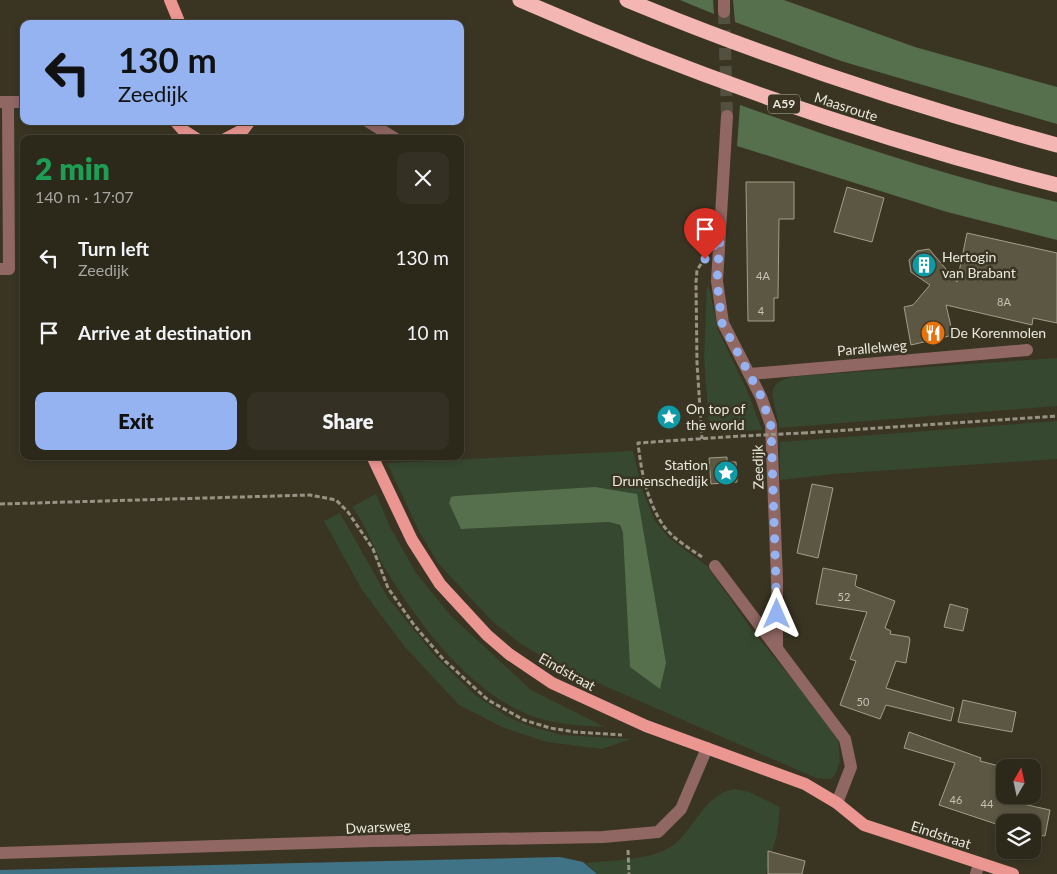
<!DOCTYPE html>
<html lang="en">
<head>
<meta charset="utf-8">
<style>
	body { margin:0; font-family:Lato,sans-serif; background:#343023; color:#f1f3f6; height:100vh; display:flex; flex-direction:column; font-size:19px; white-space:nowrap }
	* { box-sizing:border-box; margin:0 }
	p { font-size:16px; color:#a6a6a2 }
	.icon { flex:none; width:28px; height:28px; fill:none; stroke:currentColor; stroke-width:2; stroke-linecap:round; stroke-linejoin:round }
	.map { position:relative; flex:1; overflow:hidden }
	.details { position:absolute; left:20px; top:135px; width:444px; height:325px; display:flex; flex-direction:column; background:#2c281a; border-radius:10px; box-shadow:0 2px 8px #0003,0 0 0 1px #484439 }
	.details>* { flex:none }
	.hud { position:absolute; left:20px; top:20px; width:444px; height:105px; border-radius:10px; box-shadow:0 2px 8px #0003,0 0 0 1px #484439; background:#95b2f1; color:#111; overflow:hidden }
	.needle { width:32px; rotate:9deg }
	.tools { position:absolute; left:996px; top:759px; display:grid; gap:10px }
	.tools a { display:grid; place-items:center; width:45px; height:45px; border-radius:10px; background:#2c281a; box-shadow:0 2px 8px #0003,0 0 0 1px #484439; font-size:25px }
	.pin { position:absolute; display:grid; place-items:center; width:42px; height:42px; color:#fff; margin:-51px -21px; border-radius:50% 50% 50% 0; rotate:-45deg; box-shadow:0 0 5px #0007 }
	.pin .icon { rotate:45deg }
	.me { position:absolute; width:55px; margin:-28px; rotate:0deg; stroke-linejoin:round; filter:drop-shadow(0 0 4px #0008) }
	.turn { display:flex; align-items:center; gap:18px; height:105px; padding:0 15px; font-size:22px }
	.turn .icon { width:65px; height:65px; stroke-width:2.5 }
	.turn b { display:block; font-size:35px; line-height:42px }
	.round { display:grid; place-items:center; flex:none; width:52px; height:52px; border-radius:10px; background:#343023 }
	.overview { display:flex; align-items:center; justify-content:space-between; height:85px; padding:0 15px }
	h1 { font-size:30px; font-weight:800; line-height:38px; color:#1e9e55 }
	.button { display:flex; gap:10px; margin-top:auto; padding:10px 15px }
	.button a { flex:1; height:58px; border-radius:10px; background:#95b2f1; color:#111; font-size:20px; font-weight:800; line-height:58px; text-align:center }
	.button a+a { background:#343023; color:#f1f3f6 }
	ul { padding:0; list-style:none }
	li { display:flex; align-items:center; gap:15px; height:75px; padding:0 15px }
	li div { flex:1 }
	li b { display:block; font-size:19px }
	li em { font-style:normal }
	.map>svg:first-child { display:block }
	.green { fill:#36482f; fill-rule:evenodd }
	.forest { fill:#566f4c }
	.water { fill:#417386 }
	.building { fill:#5c5743; stroke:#a39e88 }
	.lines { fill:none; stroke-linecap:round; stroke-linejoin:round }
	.minor-tunnel { stroke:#54503f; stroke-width:12; stroke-dasharray:12 6; stroke-linecap:butt }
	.path { stroke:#979384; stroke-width:3; stroke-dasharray:5 2.5; stroke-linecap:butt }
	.minor { stroke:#916764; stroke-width:12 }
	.major { stroke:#eb9691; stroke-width:12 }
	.highway { stroke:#f4b6b2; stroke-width:15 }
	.path-bridge { stroke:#979384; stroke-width:3; stroke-dasharray:5 2.5; stroke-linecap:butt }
	.route { stroke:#95b2f1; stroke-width:9; stroke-dasharray:0 16.2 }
	.labels { text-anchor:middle; stroke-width:5; stroke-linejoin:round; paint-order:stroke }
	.number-label { font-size:11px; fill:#c6c3b6 }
	.shield { fill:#3a3523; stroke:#b5b2a4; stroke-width:1 }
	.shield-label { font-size:12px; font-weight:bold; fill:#eae7dc }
	.street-label { font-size:14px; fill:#eae7dc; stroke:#3a3523 }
	.poi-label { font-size:14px; fill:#eae7dc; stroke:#3a3523; text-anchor:start }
</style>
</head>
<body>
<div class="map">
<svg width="1057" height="874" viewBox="0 0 1057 874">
	<rect width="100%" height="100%" fill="#3a3523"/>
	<path class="green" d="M 707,286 L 710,291 L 718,330 L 747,390 L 762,430 L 719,432 L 709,425 L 704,358 Z
		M 1057,358 L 1057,406 L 779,428 C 776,399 759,382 798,376 Z
		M 1057,421 L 1057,459 L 833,474 L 780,480 L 780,442 Z
		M 633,451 L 643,492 L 655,521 L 669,538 L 707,566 L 753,631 L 838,736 L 840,761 L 835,775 L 831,779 L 816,778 L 559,666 L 521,644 L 492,621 L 438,563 L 419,531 L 387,463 ZM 637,494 L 623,533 L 617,522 L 609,522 L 462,529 Z
		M 376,494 L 390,527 L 416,573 L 451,616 L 531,690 L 605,727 C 586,726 565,725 545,720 C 477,703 420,626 386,570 C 374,550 366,524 352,507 Z
		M 340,513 L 388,598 L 435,656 L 475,695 L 508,717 L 532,727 L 562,735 L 631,739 L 602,749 L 547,742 L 504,728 L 459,705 L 405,647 L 362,590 L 324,521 Z
		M 734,789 L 749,792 L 780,807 L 777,834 L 766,874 L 597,874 L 585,863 C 608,861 648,860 669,848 C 694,833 702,795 734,789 Z"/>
	<path class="forest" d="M 680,0 L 713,0 L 714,14 Z
		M 733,0 L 784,0 L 915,47 L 1057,87 L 1057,124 L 841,61 L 735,22 Z
		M 740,105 C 845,142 949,177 1057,202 L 1057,240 L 947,212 L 737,146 Z
		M 595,487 L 637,494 L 666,663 L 660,689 L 630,667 L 623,533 L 620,525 L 609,522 L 461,529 L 449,503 L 451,497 L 455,496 Z"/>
	<path class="water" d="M 560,857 L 583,862 L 597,874 L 0,874 L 0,870 Z"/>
	<path class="building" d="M 746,182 L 794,182 L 794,219 L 779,219 L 778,298 L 774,298 L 774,321 L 748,321 Z
		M 847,187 L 884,198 L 872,242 L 834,232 Z
		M 967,233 L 1057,253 L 1057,323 L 1033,318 L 1032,325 L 946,305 L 953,335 L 911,345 L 904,307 L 913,305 L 930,285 L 911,272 L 909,260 L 917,251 L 929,249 L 957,282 Z
		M 727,457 L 727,462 L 736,462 L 737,482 L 711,484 L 709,458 Z
		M 812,484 L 833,488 L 818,558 L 797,553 Z
		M 823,568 L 857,575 L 855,585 L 857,587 L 895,601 L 885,628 L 891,631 L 890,634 L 909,637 L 910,640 L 906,663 L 896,661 L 886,688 L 954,708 L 951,721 L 886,705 L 880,719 L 840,705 L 856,661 L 850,659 L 867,612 L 816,604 Z
		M 950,604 L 968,609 L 963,631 L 944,627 Z
		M 963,700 L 1016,712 L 1012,732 L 958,722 Z
		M 909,732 L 981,758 L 980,761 L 1007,768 L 1005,768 L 1005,795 L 1016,795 L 1014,802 L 1050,810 L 1045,836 L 1032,834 L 1032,822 L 1005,822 L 1005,827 L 939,805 L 955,763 L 904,748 Z
		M 768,851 L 805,861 L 802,874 L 768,874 Z"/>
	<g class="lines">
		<path class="minor-tunnel" d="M 724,12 L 727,116"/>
		<path class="path" d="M 701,264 L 697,270 L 696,282 L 697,363 L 702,439
			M 803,433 L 1057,416
			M 0,504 L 310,495 L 336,500 L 348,512 L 373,549 L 388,588 L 414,625 L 444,660 L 488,700 L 524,720 L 550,728 L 575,732 L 622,735
			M 702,557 C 689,548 672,538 663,525 C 647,501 641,471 638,443 L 741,436
			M 628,850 L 629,874"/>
		<path class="minor" d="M 724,0 L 724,12
			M 0,102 L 24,102
			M 727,116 L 717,281 L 723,323 L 761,397 L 771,425 L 777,580 L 777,648
			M 367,121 L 396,139
			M 0,269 L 9,269 L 8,102
			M 750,374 L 1027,350
			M 715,566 L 845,739 L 851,767 L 837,803
			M 0,853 L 373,841 L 603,837 L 658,832 L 681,809 L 707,748
			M 976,874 L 979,863"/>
		<path class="major" d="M 170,0 L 180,24
			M 175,121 L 183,130 L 197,139
			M 225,139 L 244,129 L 250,121
			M 372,456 L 412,540 L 440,584 L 487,635 L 509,654 L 552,683 L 646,726 L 805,784 L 837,803 L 864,825 L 1013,874"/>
		<path class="highway" d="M 520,0 C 694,76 873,138 1057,185
			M 627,0 C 767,58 910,105 1057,145"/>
		<path class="path-bridge" d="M 741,436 L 803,433"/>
	</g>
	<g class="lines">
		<path class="route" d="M 705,259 L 720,237 L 717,281 L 722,323 L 761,396 L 771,426 L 777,614"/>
	</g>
	<defs>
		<symbol id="building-disc" viewBox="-11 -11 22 22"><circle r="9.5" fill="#0f9aa8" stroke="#3a3523"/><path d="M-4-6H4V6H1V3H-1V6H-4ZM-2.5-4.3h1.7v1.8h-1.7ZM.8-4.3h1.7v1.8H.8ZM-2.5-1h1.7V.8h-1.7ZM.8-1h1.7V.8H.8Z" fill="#fff"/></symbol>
		<symbol id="restaurant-disc" viewBox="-11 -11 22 22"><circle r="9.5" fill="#e8710a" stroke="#3a3523"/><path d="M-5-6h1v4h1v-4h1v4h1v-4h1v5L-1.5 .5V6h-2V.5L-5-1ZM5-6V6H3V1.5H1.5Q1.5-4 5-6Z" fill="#fff"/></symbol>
		<symbol id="sight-disc" viewBox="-11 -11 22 22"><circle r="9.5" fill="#0f9aa8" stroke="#3a3523"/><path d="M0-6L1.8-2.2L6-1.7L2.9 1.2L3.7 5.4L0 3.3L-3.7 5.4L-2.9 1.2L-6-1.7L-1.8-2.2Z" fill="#fff"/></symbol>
	</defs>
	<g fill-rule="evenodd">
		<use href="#building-disc" x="910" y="251" width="28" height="28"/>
		<use href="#restaurant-disc" x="919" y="319" width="28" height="28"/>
		<use href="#sight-disc" x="655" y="403" width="28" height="28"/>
		<use href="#sight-disc" x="712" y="459" width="28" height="28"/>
	</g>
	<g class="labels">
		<g class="number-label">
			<text x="763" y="280">4A</text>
			<text x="1004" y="306">8A</text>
			<text x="761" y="315">4</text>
			<text x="844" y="601">52</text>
			<text x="863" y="706">50</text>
			<text x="956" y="804">46</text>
			<text x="987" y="808">44</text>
		</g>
		<rect class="shield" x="768" y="94.5" width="32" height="19" rx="4"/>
		<g class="shield-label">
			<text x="784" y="108">A59</text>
		</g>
		<g class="street-label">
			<text transform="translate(846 107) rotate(18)" y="5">Maasroute</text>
			<text transform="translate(872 348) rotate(-5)" y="5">Parallelweg</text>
			<text transform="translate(758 467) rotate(-91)" y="5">Zeedijk</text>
			<text transform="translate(567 672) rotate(29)" y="5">Eindstraat</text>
			<text transform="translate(378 827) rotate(-3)" y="5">Dwarsweg</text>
			<text transform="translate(941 835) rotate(18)" y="5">Eindstraat</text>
		</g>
		<g class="poi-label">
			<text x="942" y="262">Hertogin<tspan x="942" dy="16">van Brabant</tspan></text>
			<text x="950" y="338">De Korenmolen</text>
			<text x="686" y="414">On top of<tspan x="686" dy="16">the world</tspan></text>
			<text x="708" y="470" text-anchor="end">Station<tspan x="708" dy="16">Drunenschedijk</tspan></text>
		</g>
	</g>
</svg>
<div class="tools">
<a><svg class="needle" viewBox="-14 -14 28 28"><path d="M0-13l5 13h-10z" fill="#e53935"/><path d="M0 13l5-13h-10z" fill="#a6a6a2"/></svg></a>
<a><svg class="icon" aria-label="layers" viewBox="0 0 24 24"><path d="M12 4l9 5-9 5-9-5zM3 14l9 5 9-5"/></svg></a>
</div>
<div class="pin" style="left:705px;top:259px;background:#d93025"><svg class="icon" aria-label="arrive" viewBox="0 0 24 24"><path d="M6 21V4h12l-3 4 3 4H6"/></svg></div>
<svg class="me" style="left:777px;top:614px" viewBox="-20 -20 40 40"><path d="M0-17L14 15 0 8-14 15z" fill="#95b2f1" stroke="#fff" stroke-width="4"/></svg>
<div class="hud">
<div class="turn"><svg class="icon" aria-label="left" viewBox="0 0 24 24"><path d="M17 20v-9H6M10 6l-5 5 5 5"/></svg><div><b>130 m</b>Zeedijk</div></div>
</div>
<section class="details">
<div class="overview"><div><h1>2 min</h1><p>140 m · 17:07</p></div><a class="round"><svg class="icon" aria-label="close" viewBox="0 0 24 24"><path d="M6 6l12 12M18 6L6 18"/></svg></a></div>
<ul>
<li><svg class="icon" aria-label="left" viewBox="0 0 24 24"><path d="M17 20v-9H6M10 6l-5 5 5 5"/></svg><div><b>Turn left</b><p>Zeedijk</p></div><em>130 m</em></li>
<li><svg class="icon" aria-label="arrive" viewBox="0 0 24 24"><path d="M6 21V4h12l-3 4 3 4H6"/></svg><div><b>Arrive at destination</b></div><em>10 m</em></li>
</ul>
<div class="button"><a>Exit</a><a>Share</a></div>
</section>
</div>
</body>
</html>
